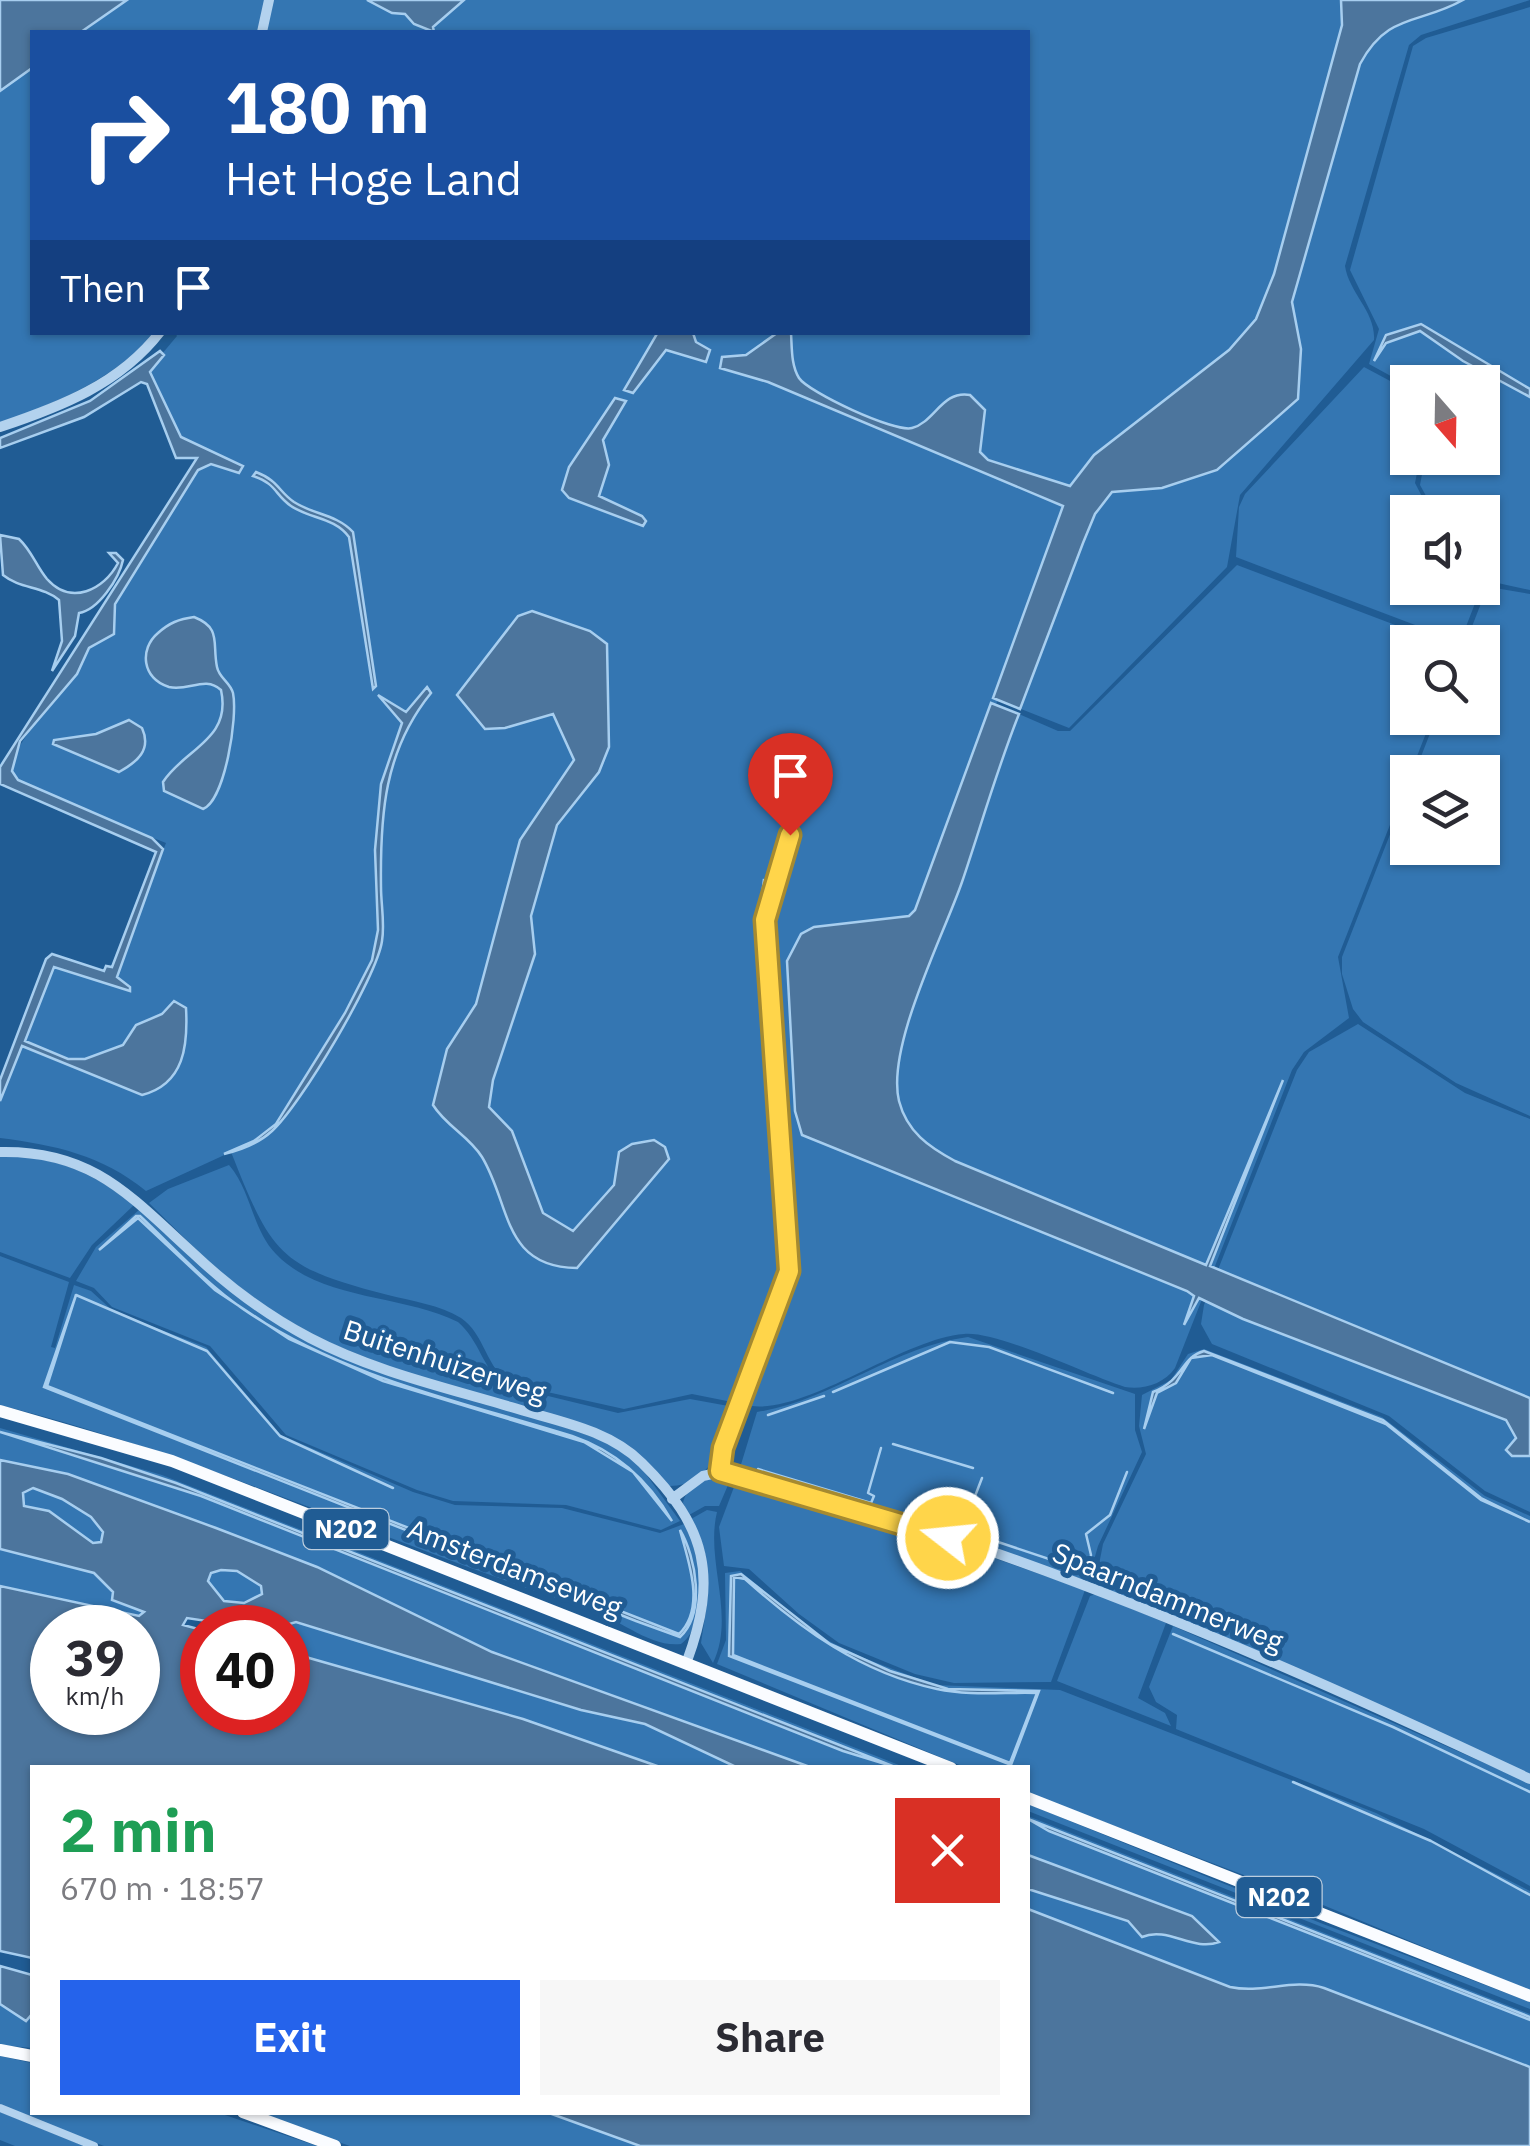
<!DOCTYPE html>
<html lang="en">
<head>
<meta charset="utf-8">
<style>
	body { margin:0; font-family:"IBM Plex Sans",sans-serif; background:#f7f7f7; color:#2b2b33; height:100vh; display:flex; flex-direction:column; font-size:38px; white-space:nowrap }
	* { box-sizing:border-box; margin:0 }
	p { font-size:32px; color:#7c7c81 }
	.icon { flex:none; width:55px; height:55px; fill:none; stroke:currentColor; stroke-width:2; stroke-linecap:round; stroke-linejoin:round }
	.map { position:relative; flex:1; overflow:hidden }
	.details { position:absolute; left:30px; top:1765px; width:1000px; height:350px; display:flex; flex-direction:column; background:#fff; border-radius:0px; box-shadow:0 2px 8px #0004 }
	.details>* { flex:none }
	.guide { position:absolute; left:30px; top:30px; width:1000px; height:305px; border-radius:0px; box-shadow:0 2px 8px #0004; background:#1a4fa0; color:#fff; overflow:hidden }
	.needle { width:65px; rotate:160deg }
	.fabs { position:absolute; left:1390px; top:365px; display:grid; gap:20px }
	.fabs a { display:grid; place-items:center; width:110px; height:110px; border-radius:0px; background:#fff; box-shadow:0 2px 8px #0004; font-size:50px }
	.speed { position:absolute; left:30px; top:1605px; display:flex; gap:20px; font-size:50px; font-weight:700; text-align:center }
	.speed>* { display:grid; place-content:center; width:130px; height:130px; border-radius:50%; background:#fff; box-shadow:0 2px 8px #0004; line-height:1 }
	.speed small { font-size:25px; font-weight:400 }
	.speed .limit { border:15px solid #d22; background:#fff; color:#111 }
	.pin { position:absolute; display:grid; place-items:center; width:85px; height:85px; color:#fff; margin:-102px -42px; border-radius:50% 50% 50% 0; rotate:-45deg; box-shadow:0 0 10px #0007 }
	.pin .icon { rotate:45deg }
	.me { position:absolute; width:110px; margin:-55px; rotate:286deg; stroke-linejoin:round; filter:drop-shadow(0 0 8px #0008) }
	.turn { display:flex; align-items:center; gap:35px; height:210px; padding:0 30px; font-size:45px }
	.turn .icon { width:130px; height:130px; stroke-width:2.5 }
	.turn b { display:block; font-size:70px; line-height:85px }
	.then { display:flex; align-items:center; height:95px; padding:0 30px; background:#0003; gap:20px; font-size:38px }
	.round { display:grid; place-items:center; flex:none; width:105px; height:105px; border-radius:0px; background:#f7f7f7 }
	.headline { display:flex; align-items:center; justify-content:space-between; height:170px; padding:0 30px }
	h1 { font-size:60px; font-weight:700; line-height:75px; color:#1e9e55 }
	.cta { display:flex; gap:20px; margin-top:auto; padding:20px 30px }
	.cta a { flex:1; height:115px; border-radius:0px; background:#2563eb; color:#fff; font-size:40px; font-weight:700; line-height:115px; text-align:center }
	.cta a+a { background:#f7f7f7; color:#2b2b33 }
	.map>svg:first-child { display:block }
	.green { fill:#3476b2 }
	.water { fill:#4c759d; stroke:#a7ceef; stroke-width:2.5; fill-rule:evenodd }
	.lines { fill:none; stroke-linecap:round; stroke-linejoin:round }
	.stream { stroke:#a7ceef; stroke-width:2.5 }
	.minor { stroke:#b3d2ee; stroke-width:8 }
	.tertiary { stroke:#b3d2ee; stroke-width:10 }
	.primary { stroke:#fafcff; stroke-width:12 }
	.route-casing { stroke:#a68a30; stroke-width:25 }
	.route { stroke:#ffd54a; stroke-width:18 }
	.labels { text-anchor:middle; stroke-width:10; stroke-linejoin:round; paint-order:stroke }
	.shield { fill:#205c94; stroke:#bccedf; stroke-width:2.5 }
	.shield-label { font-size:25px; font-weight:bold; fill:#fff }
	.street-label { font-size:28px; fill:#fff; stroke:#205c94 }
</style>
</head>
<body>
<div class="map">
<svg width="1530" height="2146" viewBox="0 0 1530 2146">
	<rect width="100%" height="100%" fill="#205c94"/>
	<path class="green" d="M 0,0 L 265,0 L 259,32 L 32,32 L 32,332 L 155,333 C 111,381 60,401 0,423 Z
		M 272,0 L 1530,0 L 1421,35 L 1409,45 L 1345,266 C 1349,293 1376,312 1374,340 L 1240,495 L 1227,567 L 1069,728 L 998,700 L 996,704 L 1058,731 L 1070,731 L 1237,565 L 1440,642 L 1408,642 L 1408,718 L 1432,718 L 1338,957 L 1349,1018 L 1304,1052 L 1292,1070 L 1175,1368 C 1164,1384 1143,1390 1125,1387 C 1087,1375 999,1331 964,1334 C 900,1339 803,1418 745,1405 L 786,1300 L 793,1270 L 769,931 L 776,885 L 793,839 L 786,836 L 765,895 L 762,928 L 786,1255 L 778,1300 L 737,1403 L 692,1394 L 624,1409 L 511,1384 C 486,1369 485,1334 461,1318 C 440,1305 412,1301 388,1295 C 279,1267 272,1255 231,1152 L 146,1191 C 102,1155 55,1145 0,1138 L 0,1091 L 50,965 L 58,960 L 105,977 L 114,973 L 166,843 L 0,777 L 203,457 L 178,442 L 146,373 L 177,336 L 175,333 L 1028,332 L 1028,32 L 265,32 Z
		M 1530,7 L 1530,590 L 1484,580 L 1482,512 L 1435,512 L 1420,485 L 1425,458 L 1482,458 L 1482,382 L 1407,385 L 1369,364 L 1379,329 L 1350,270 L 1413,46 L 1426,38 Z
		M 1364,367 L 1407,390 L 1408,458 L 1420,458 L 1415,483 L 1430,512 L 1408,512 L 1408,588 L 1481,588 L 1460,642 L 1236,557 L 1239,507 L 1245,494 Z
		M 1495,588 L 1530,594 L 1530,1116 L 1456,1083 L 1363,1022 L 1353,1009 L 1342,974 L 1342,957 L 1407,791 L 1408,848 L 1482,848 L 1482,772 L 1415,772 L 1436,718 L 1482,718 L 1482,642 L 1466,642 L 1485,593 Z
		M 1358,1024 L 1465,1093 L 1530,1119 L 1530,1512 L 1485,1491 L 1389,1416 L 1212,1344 L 1201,1324 L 1204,1305 L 1297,1070 L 1309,1052 Z
		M 0,1155 C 60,1159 87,1169 134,1205 L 92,1245 L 70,1278 L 0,1252 Z
		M 229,1165 C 251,1190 252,1229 276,1254 C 321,1301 402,1294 458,1322 C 479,1340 483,1368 503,1385 L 618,1413 L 690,1399 L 734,1407 C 727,1439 710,1487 669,1486 L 624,1443 L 390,1367 L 320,1339 L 269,1309 L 216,1269 L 149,1203 L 168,1189 Z
		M 139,1210 L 299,1336 L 607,1442 L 640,1466 L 680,1521 L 661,1530 L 566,1505 L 453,1501 L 417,1490 L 286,1435 L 210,1346 L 112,1307 L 94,1288 L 76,1281 L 96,1247 Z
		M 0,1256 L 69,1282 L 51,1347 L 55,1348 L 74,1285 L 91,1291 L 114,1312 L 206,1347 L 281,1435 L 413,1492 L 455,1505 L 562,1508 L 660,1533 L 684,1524 C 702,1551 710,1623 681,1644 C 650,1648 618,1618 590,1609 C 392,1546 202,1455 0,1405 Z
		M 968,1337 L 1135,1394 L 1135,1430 L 1142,1452 L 1098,1546 L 1088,1581 L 739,1471 L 757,1412 C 831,1401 894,1346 968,1337 Z
		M 1204,1349 L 1382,1417 L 1485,1496 L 1530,1516 L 1530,1775 L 1095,1585 L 1103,1544 L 1146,1454 L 1139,1426 L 1142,1395 L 1171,1380 L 1188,1354 Z
		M 0,1428 L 162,1475 L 904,1767 L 810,1767 L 492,1652 L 317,1567 L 216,1528 L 68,1474 L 0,1460 Z
		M 723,1476 L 731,1478 L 719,1506 L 705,1506 L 689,1515 L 683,1503 C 686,1486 707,1478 723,1476 Z
		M 737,1479 L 971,1550 L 1085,1590 L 1051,1682 L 954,1683 L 915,1674 L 839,1643 L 799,1614 L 749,1569 L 724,1566 L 719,1527 Z
		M 33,1488 L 62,1499 L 91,1517 L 103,1532 L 101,1542 L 93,1543 L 68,1524 L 24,1506 L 23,1493 Z
		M 707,1510 L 717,1512 C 705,1561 736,1615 713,1663 L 701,1643 C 708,1597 716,1561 691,1519 Z
		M 0,1549 L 94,1573 L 113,1592 L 112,1600 L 144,1612 L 139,1616 L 0,1586 Z
		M 216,1571 L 237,1571 L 261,1586 L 262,1594 C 242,1609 224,1605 209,1586 L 208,1577 Z
		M 740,1571 L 819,1636 L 861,1657 L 935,1685 L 1060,1690 L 1376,1813 L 1530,1891 L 1530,1991 L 1323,1905 L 1028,1793 L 1028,1768 L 964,1767 L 717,1664 L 726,1640 L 725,1573 Z
		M 1096,1594 L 1166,1623 L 1138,1698 L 1165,1713 L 1171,1726 L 1057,1681 L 1090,1596 Z
		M 296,1622 L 581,1710 L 645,1724 L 736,1767 L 660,1767 L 523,1719 L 288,1652 L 288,1628 L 280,1628 Z
		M 1173,1626 L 1530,1783 L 1530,1886 L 1424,1829 L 1176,1729 L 1177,1715 L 1156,1702 L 1149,1687 Z
		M 1028,1804 L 1323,1924 L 1530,2002 L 1530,2009 L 1028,1811 Z
		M 1028,1816 L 1530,2014 L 1530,2067 L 1324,1988 C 1292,1978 1263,1994 1230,1987 L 1028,1909 L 1028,1889 L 1128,1921 L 1144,1935 L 1161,1932 L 1200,1945 L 1192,1916 L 1028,1855 Z
		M 0,2004 L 28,2019 L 32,2014 L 32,2048 L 0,2045 Z
		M 0,2056 L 32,2063 L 32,2112 L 219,2113 L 317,2146 L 104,2146 L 0,2105 Z
		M 0,2112 L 84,2146 L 15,2146 L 0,2140 Z
		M 254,2113 L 549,2113 L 640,2146 L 350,2146 Z"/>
	<path class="water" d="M 0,0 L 127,0 L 81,32 L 32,32 L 32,68 L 0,91 Z
		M 367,0 L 464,0 L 433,27 L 434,32 L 414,24 L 405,14 L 392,13 Z
		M 1341,0 L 1463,0 C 1419,25 1388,12 1360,64 L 1292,302 L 1301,349 L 1298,399 L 1217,470 L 1162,488 L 1112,492 L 1095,514 L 1083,543 L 1020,709 L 993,698 L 1063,506 L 768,382 L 720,368 L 722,357 L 746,355 L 777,333 L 791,333 C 792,348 791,365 799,378 C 808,392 895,433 912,428 C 935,422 942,390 970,395 L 985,410 L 980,452 L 988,460 L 1070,486 L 1094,455 L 1229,350 L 1256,319 L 1274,274 L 1342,25 Z
		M 1421,324 L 1530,389 L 1530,397 L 1463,361 L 1420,331 L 1386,343 L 1374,361 L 1386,335 Z
		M 658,332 L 693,333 L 696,342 L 710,350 L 706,362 L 666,350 L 633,393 L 624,390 Z
		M 160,351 L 164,355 L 150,372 L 181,437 L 243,466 L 239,473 L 211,464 L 198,470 L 115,604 L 114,634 L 89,648 L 77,674 L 20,741 L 12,771 L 18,780 L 152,838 L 163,849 L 117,977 L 130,987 L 130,991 L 54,967 L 25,1041 L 68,1059 L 85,1059 L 123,1045 L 136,1025 L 162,1014 L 174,1001 L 186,1008 C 188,1044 185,1084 142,1095 L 22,1046 L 0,1101 L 0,1080 L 46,959 L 52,954 L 104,971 L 106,966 L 112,967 L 156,852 L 0,784 L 0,767 L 197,458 L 176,458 L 147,384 L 141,382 L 84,417 L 0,448 L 0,438 L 90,401 Z
		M 615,398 L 626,401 L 603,440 L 609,465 L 599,496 L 642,516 L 646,521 L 643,526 L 569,498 L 562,490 L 569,467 Z
		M 256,472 C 279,481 278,491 294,502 C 314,515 336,514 353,532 L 376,686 L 373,689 L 349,537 C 334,517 310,519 291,506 C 274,494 277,484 253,476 Z
		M 0,535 L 19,539 C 32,551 36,566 47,579 C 71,606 104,590 118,563 L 109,553 L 116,553 L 123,560 C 119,579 98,610 79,613 L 75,636 L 52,671 L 62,641 L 59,600 C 43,586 20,589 3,575 Z
		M 532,611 L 590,631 L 607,644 L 609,747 L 599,772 L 557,825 L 531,916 L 535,954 L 493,1080 L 489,1107 L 512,1131 L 543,1213 L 573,1231 L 614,1185 L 619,1152 L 632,1144 L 654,1140 L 665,1147 L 669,1159 L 577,1268 C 502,1267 511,1205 482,1157 C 469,1136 446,1126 433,1105 L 447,1049 L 476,1004 L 520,840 L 574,760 L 553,714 L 505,728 L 485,729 L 457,695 L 518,616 Z
		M 194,617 C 222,628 212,643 217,667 C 219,678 230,682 233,693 C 238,717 225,800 203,809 L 164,791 L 163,782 C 184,749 232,740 221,690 C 205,675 188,692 169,687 C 142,679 139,649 158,633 C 169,623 179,619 194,617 Z
		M 427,687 L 431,693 C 384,751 380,815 381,887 C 381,905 385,923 382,941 C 377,977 300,1106 272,1131 C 259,1143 241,1150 224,1154 L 254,1141 L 276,1124 L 345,1013 L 372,960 L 378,930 L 375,850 L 381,784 L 402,723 L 378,695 L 406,712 Z
		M 991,703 L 1019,714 C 997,769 981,826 962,882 C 943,937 886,1047 899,1101 C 907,1132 929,1147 955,1161 L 1206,1265 L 1283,1080 L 1210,1266 L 1530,1398 L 1530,1456 L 1512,1456 L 1506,1450 L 1516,1438 L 1506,1420 L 1243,1319 L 1199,1298 L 1184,1325 L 1194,1296 L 1187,1291 L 802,1135 L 795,1111 L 787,961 L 801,934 L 814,927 L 909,916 L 915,910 Z
		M 129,720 L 142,728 C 152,750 137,762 119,772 L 53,744 L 54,740 L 96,734 Z
		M 764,879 L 759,929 L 783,1260 L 777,1292 L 736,1393 L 781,1268 L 757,940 Z
		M 136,1216 L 140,1216 C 174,1248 204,1282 243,1309 C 342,1377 459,1401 572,1436 C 616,1451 649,1481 672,1521 L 633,1472 L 584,1442 L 383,1381 L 289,1339 L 215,1290 L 138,1218 L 99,1250 Z
		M 76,1295 L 47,1386 L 679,1634 C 707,1607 687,1558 680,1530 C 696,1557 706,1613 680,1637 L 636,1621 L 44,1387 Z
		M 1204,1351 L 1383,1420 L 1481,1498 L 1530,1522 L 1481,1500 L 1386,1424 L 1212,1355 L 1191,1358 L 1176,1383 L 1157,1393 L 1144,1429 L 1153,1392 C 1185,1379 1180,1358 1204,1351 Z
		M 0,1432 L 101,1458 L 176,1483 L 895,1767 L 843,1751 L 201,1496 Z
		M 0,1460 L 68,1474 L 216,1528 L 317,1567 L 492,1652 L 810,1767 L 736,1767 L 645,1724 L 581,1710 L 296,1622 L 279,1627 L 228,1611 L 220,1613 L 213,1622 L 187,1618 L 183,1625 L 202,1630 L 202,1712 L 288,1712 L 288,1652 L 523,1719 L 660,1767 L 32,1768 L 32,1958 L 0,1951 L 0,1586 L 139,1616 L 144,1612 L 112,1600 L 113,1592 L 94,1573 L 0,1549 ZM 33,1488 L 62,1499 L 91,1517 L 103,1532 L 101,1542 L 93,1543 L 49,1511 L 24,1506 L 23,1493 ZM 221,1570 L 237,1571 L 261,1586 L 262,1594 L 244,1603 L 224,1601 L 208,1581 L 211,1573 ZM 52,1628 L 138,1628 L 138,1712 L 52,1712 Z
		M 741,1574 L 830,1644 L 890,1671 L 948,1689 L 1039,1691 L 1011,1765 L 729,1656 L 731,1576 ZM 734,1577 L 745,1579 C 801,1629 861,1673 937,1689 C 969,1696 1004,1692 1037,1693 L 1010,1763 L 733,1655 Z
		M 1028,1819 L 1530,2017 L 1530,2020 L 1049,1831 Z
		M 1028,1855 L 1192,1916 L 1219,1942 C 1193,1952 1168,1926 1142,1937 L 1128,1921 L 1028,1889 Z
		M 1028,1909 L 1230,1987 C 1263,1994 1292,1978 1324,1988 L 1530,2067 L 1530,2146 L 640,2146 L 549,2113 L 1028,2112 Z
		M 0,1966 L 32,1975 L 32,2014 L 26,2021 L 0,2004 Z"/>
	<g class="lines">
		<path class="stream" d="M 76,1295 L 207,1351 L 280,1436 L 393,1488
			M 833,1392 L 950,1342 L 989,1347 L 1113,1393
			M 768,1415 L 824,1396
			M 893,1444 L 973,1468
			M 758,1469 L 871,1503 L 874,1496 L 868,1493 L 881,1448
			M 982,1478 L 962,1530 L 1088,1572 L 1091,1555 L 1086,1534 L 1110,1515 L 1127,1472
			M 1173,1634 L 1393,1727 L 1530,1792
			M 1293,1782 L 1431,1841 L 1530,1895"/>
		<path class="minor" d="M 721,1471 L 723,1448 L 782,1298 L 790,1263 L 765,920 L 774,880 L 799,811
			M 0,2108 L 94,2146"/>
		<path class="tertiary" d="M 262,32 L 269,0
			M 0,427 C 60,407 120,384 160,332
			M 0,1152 C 93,1150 131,1197 194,1254 C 229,1287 268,1316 310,1338 C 373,1371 444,1387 511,1407 C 556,1421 608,1429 642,1463 C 707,1527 718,1577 687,1661
			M 672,1499 L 703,1476 L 725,1471 C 1004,1540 1271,1657 1530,1779"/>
		<path class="primary" d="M 0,1411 L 172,1461 L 951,1768
			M 1028,1798 L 1530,1996
			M 0,2050 L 32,2056
			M 243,2112 L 335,2146"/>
	</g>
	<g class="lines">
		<defs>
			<path id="route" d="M 790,835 L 765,920 L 789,1271 L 723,1448 L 720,1471 L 948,1538"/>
		</defs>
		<use href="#route" class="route-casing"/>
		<use href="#route" class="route"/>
	</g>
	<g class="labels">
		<g class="shield">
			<rect x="303.5" y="1509" width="85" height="40" rx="8"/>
			<rect x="1236.5" y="1877" width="85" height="40" rx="8"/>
		</g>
		<g class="shield-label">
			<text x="346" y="1538">N202</text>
			<text x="1279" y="1906">N202</text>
		</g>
		<g class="street-label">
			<text transform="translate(445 1361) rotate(18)" y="10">Buitenhuizerweg</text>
			<text transform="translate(515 1568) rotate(21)" y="10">Amsterdamseweg</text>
			<text transform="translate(1168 1597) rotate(22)" y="10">Spaarndammerweg</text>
		</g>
	</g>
</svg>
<div class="fabs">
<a><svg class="needle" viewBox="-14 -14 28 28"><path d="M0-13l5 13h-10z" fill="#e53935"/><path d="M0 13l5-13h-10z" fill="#7c7c81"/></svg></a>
<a><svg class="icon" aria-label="sound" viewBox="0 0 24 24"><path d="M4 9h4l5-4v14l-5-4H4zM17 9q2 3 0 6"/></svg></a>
<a><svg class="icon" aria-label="search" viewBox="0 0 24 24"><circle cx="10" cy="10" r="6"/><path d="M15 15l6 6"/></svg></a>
<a><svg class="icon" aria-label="layers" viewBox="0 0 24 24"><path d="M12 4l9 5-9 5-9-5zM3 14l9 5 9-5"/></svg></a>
</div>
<div class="speed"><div>39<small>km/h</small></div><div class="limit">40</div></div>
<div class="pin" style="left:790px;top:835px;background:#d93025"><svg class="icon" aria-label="arrive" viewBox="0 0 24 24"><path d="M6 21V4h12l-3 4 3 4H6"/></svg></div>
<svg class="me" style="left:948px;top:1538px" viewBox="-20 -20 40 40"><circle r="17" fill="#ffd54a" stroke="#fff" stroke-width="3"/><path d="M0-11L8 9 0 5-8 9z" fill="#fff"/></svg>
<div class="guide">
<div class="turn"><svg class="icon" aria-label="right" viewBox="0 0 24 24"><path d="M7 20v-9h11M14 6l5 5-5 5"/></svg><div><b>180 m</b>Het Hoge Land</div></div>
<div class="then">Then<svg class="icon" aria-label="arrive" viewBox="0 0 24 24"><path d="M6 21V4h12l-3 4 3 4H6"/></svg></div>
</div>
<section class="details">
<div class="headline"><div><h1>2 min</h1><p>670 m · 18:57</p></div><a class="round" style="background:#d93025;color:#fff"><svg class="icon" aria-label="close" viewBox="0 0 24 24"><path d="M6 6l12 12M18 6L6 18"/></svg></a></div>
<div class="cta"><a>Exit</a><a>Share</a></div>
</section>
</div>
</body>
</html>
